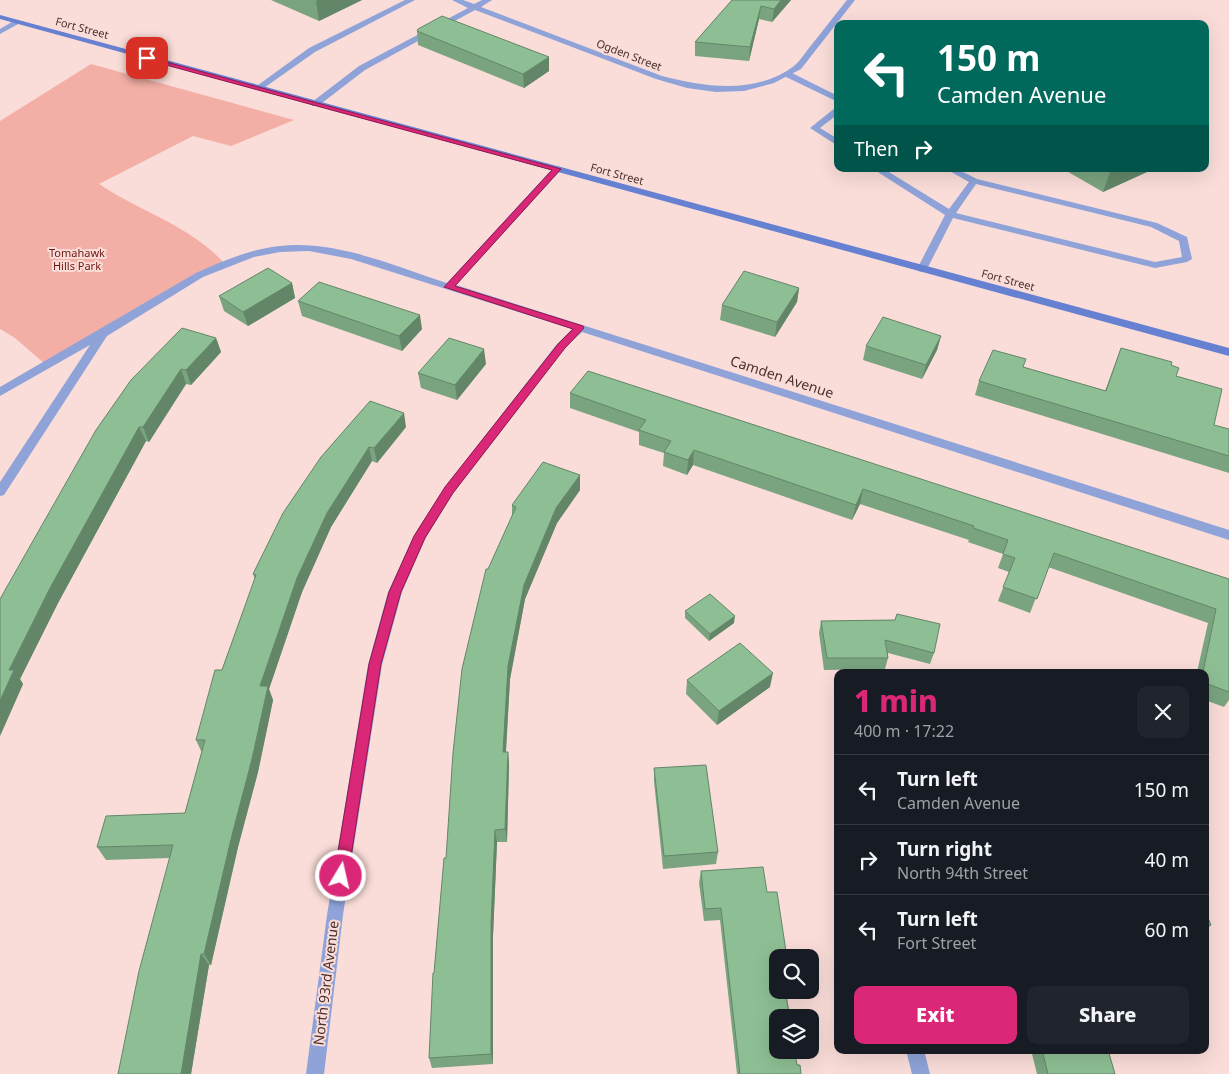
<!DOCTYPE html>
<html lang="en">
<head>
<meta charset="utf-8">
<style>
	body { margin:0; font-family:"Noto Sans",sans-serif; background:#20242c; color:#f1f3f6; height:100vh; display:flex; flex-direction:column; font-size:19px; white-space:nowrap }
	* { box-sizing:border-box; margin:0 }
	p { font-size:16px; color:#9ea1a6 }
	.icon { flex:none; width:28px; height:28px; fill:none; stroke:currentColor; stroke-width:2; stroke-linecap:round; stroke-linejoin:round }
	.map { position:relative; flex:1; overflow:hidden }
	.panel { position:absolute; left:834px; top:669px; width:375px; height:385px; display:flex; flex-direction:column; background:#171b24; border-radius:10px; box-shadow:0 5px 20px #0002 }
	.panel>* { flex:none }
	.top-card { position:absolute; left:834px; top:20px; width:375px; height:152px; border-radius:10px; box-shadow:0 5px 20px #0002; background:#00695c; color:#fff; overflow:hidden }
	.controls { position:absolute; left:769px; top:949px; display:grid; gap:10px }
	.controls a { display:grid; place-items:center; width:50px; height:50px; border-radius:10px; background:#171b24; box-shadow:0 5px 20px #0002; font-size:25px }
	.pin { position:absolute; display:grid; place-items:center; width:42px; height:42px; color:#fff; margin:-21px; border-radius:10px; box-shadow:0 2px 8px #0006 }
	.me { position:absolute; width:55px; margin:-28px; rotate:9deg; stroke-linejoin:round; filter:drop-shadow(0 0 4px #0008) }
	.turn { display:flex; align-items:center; gap:18px; height:105px; padding:0 20px; font-size:22px }
	.turn .icon { width:65px; height:65px; stroke-width:2.5 }
	.turn b { display:block; font-size:35px; line-height:42px }
	.then { display:flex; align-items:center; height:48px; padding:0 20px; background:#0003; gap:10px; font-size:19px }
	.round { display:grid; place-items:center; flex:none; width:52px; height:52px; border-radius:10px; background:#20242c }
	.headline { display:flex; align-items:center; justify-content:space-between; height:85px; padding:0 20px }
	h1 { font-size:30px; font-weight:800; line-height:38px; color:#db2777 }
	.cta { display:flex; gap:10px; margin-top:auto; padding:10px 20px }
	.cta a { flex:1; height:58px; border-radius:10px; background:#db2777; color:#fff; font-size:20px; font-weight:800; line-height:58px; text-align:center }
	.cta a+a { background:#20242c; color:#f1f3f6 }
	ul { padding:0; list-style:none }
	li { display:flex; align-items:center; gap:15px; height:70px; padding:0 20px; border-top:1px solid #363941 }
	li div { flex:1 }
	li b { display:block; font-size:19px }
	li em { font-style:normal }
	.map>svg:first-child { display:block }
	.green { fill:#f3afa5 }
	.lines { fill:none; stroke-linecap:round; stroke-linejoin:round }
	.lane { fill:#8fa3d9; fill-rule:evenodd }
	.street { fill:#8fa3d9; fill-rule:evenodd }
	.secondary { fill:#6681d1; fill-rule:evenodd }
	.wall { fill:#7aa47f }
	.shaded-wall { fill:#638668 }
	.building { fill:#8ebf94; stroke:#638668 }
	.route { fill:#db2777; stroke:#8e194d }
	.labels { text-anchor:middle; stroke-width:4; stroke-linejoin:round; paint-order:stroke }
	.far-street-label { font-size:11px; fill:#4b302d; stroke:#faddd9 }
	.far-park-label { font-size:11px; fill:#6d1511; stroke:#faddd9 }
	.street-label { font-size:14px; fill:#4b302d; stroke:#faddd9 }
</style>
</head>
<body>
<div class="map">
<svg width="1229" height="1074" viewBox="0 0 1229 1074">
	<rect width="100%" height="100%" fill="#faddd9"/>
	<path class="green" d="M 91,64 L 294,120 L 231,146 L 193,136 L 99,184 C 139,211 191,226 224,263 L 46,365 L 15,338 L 0,329 L 0,121 Z"/>
	<g class="lines">
		<path class="lane" d="M 784,72 L 790,72 L 838,96 L 838,102 L 784,76 Z
			M 835,108 L 838,108 L 838,114 L 820,128 L 838,139 L 838,146 L 810,128 Z
			M 873,169 L 884,169 L 949,209 L 969,182 L 946,169 L 957,169 L 977,179 L 1157,223 L 1187,237 L 1192,259 L 1187,262 L 1155,268 L 953,218 L 927,269 L 922,272 L 918,271 L 917,269 L 945,215 ZM 976,184 L 1151,227 L 1179,241 L 1182,257 L 1155,262 L 956,213 Z"/>
		<path class="street" d="M 405,0 L 415,0 L 315,52 L 261,90 L 254,88 L 309,48 Z
			M 452,0 L 463,0 L 474,4 L 482,0 L 492,0 L 481,7 L 662,76 C 705,87 755,95 794,66 C 800,61 804,54 809,48 C 822,32 834,16 847,0 L 855,0 L 801,69 L 774,83 L 744,91 L 716,92 L 687,88 L 656,79 L 475,10 L 365,70 L 318,106 L 312,106 L 312,102 L 359,66 L 468,8 Z
			M 15,20 L 22,22 L 0,34 L 0,29 Z
			M 557,166 L 560,167 L 560,171 L 456,285 L 1229,530 L 1229,540 L 582,332 L 565,348 L 453,493 L 426,537 L 402,592 L 382,665 L 343,915 L 324,1074 L 306,1074 L 327,915 L 368,665 L 388,592 L 414,536 L 445,487 L 557,344 L 572,329 L 351,259 L 309,251 L 280,252 L 254,257 L 203,277 L 107,336 L 4,495 L 0,496 L 0,482 L 90,345 L 0,396 L 0,387 L 196,273 C 223,261 250,249 280,246 C 337,240 394,266 447,283 L 554,167 Z
			M 906,1050 L 924,1050 L 930,1074 L 912,1074 Z"/>
		<path class="secondary" d="M 0,15 L 1229,348 L 1229,356 L 0,19 Z"/>
	</g>
	<path class="wall" d="M 271,0 L 362,0 L 319,21 Z
		M 732,0 L 791,0 L 772,22 L 759,19 L 749,61 L 695,56 L 695,42 Z
		M 417,31 L 549,57 L 549,71 L 524,88 L 418,45 Z
		M 1063,169 L 1148,169 L 1147,172 L 1103,192 Z
		M 292,283 L 295,298 L 248,326 L 224,311 L 219,296 Z
		M 799,288 L 797,302 L 775,337 L 720,320 L 722,305 Z
		M 298,301 L 422,329 L 402,351 L 302,316 Z
		M 941,336 L 937,350 L 922,379 L 863,360 L 866,346 Z
		M 216,338 L 221,352 L 191,385 L 186,384 L 149,442 L 146,441 L 58,603 L 20,679 L 23,684 L 0,736 L 96,430 Z
		M 1121,348 L 1171,365 L 1176,376 L 1214,425 L 1229,429 L 1229,473 L 975,395 L 979,381 L 1023,367 L 1105,391 Z
		M 486,364 L 457,400 L 421,388 L 418,373 Z
		M 570,393 L 1229,581 L 1229,700 L 1224,707 L 1205,700 L 1205,672 L 1197,672 L 1208,623 L 1048,567 L 1030,613 L 998,601 L 1009,572 L 998,568 L 1003,554 L 968,542 L 969,540 L 860,504 L 852,520 L 693,465 L 687,475 L 663,466 L 664,453 L 639,445 L 639,432 L 570,408 Z
		M 406,427 L 377,463 L 372,461 L 331,527 L 302,592 L 269,689 L 273,700 L 258,772 L 238,847 L 211,965 L 209,965 L 191,1074 L 118,1074 L 170,858 L 106,860 L 97,847 L 185,813 L 202,753 L 196,740 L 255,580 L 253,574 L 321,457 Z
		M 580,490 L 557,523 L 525,599 L 510,679 L 506,752 L 508,752 L 509,765 L 507,842 L 497,842 L 493,936 L 493,1064 L 432,1068 L 429,1058 L 434,973 L 446,858 L 512,515 L 512,505 Z
		M 685,611 L 734,623 L 709,641 L 685,618 Z
		M 897,614 L 934,653 L 930,664 L 888,653 L 888,658 L 885,669 L 824,670 L 819,633 L 821,621 L 895,620 Z
		M 687,680 L 770,687 L 717,725 L 686,694 Z
		M 654,768 L 718,852 L 716,864 L 663,869 L 654,781 Z
		M 701,871 L 778,990 L 788,990 L 787,992 L 786,992 L 797,1065 L 801,1074 L 737,1074 L 720,920 L 704,921 L 699,883 Z
		M 1205,911 L 1211,925 L 1205,931 Z
		M 1031,1050 L 1108,1050 L 1115,1074 L 1037,1074 Z"/>
	<path class="shaded-wall" d="M 318,0 L 362,0 L 319,21 L 316,1 Z
		M 781,0 L 791,0 L 772,22 L 774,9 Z
		M 761,6 L 759,19 L 749,61 L 750,47 Z
		M 549,57 L 549,71 L 524,88 L 523,74 Z
		M 1111,169 L 1148,169 L 1147,172 L 1103,192 Z
		M 292,283 L 295,298 L 248,326 L 243,312 Z
		M 799,288 L 797,302 L 775,337 L 777,322 Z
		M 420,315 L 422,329 L 402,351 L 399,336 Z
		M 941,336 L 937,350 L 922,379 L 926,365 Z
		M 216,338 L 221,352 L 191,385 L 186,370 Z
		M 484,349 L 486,364 L 457,400 L 455,385 Z
		M 181,369 L 186,384 L 149,442 L 143,427 Z
		M 404,413 L 406,427 L 377,463 L 374,448 Z
		M 139,427 L 146,441 L 58,603 L 20,679 L 23,684 L 0,736 L 0,701 L 9,670 L 50,588 Z
		M 369,447 L 372,461 L 331,527 L 302,592 L 269,689 L 273,700 L 258,772 L 238,847 L 211,965 L 204,954 L 260,686 L 297,578 L 327,513 Z
		M 694,450 L 693,465 L 687,475 L 688,460 Z
		M 580,475 L 580,490 L 557,523 L 525,599 L 510,679 L 505,765 L 503,752 L 508,666 L 524,585 L 556,508 Z
		M 863,489 L 860,504 L 852,520 L 856,505 Z
		M 735,616 L 734,623 L 709,641 L 710,634 Z
		M 773,673 L 770,687 L 717,725 L 719,711 Z
		M 508,752 L 509,765 L 507,842 L 505,829 Z
		M 495,830 L 497,842 L 493,936 L 493,1064 L 491,1054 L 491,924 Z
		M 201,954 L 209,965 L 191,1074 L 181,1074 Z"/>
	<path class="building" d="M 732,0 L 781,0 L 774,9 L 761,6 L 750,47 L 695,42 Z
		M 442,16 L 549,57 L 523,74 L 417,31 L 418,29 Z
		M 268,268 L 292,283 L 243,312 L 219,296 Z
		M 744,271 L 799,288 L 777,322 L 722,305 Z
		M 319,282 L 420,315 L 399,336 L 298,301 Z
		M 883,317 L 941,336 L 926,365 L 866,346 Z
		M 182,328 L 216,338 L 186,370 L 181,369 L 143,427 L 139,427 L 50,588 L 9,670 L 14,670 L 0,701 L 0,599 L 96,430 L 131,380 Z
		M 449,338 L 484,349 L 455,385 L 418,373 Z
		M 1121,348 L 1172,362 L 1171,365 L 1179,368 L 1176,376 L 1222,389 L 1214,425 L 1229,429 L 1229,456 L 979,381 L 993,350 L 1026,359 L 1023,367 L 1106,391 Z
		M 588,371 L 1229,579 L 1229,692 L 1205,683 L 1205,672 L 1203,672 L 1216,609 L 1054,553 L 1037,599 L 1003,587 L 1015,558 L 1003,554 L 1008,540 L 973,528 L 974,526 L 863,489 L 856,505 L 694,450 L 688,460 L 664,452 L 671,441 L 639,430 L 646,420 L 570,393 Z
		M 370,401 L 404,413 L 374,448 L 369,447 L 327,513 L 297,578 L 260,686 L 268,686 L 252,759 L 232,835 L 204,954 L 201,954 L 181,1074 L 118,1074 L 139,971 L 173,845 L 97,847 L 106,816 L 185,813 L 205,740 L 196,740 L 215,670 L 222,670 L 256,575 L 253,574 L 283,513 L 321,457 Z
		M 543,462 L 580,475 L 556,508 L 524,585 L 508,666 L 503,752 L 508,752 L 505,829 L 495,830 L 491,924 L 491,1054 L 429,1058 L 433,973 L 434,973 L 444,858 L 446,858 L 453,753 L 462,669 L 486,569 L 488,569 L 516,507 L 512,505 Z
		M 710,594 L 735,616 L 710,634 L 685,611 Z
		M 897,614 L 940,624 L 934,653 L 885,640 L 888,658 L 827,658 L 821,621 L 895,620 Z
		M 740,643 L 773,673 L 719,711 L 687,680 Z
		M 706,765 L 718,852 L 664,856 L 654,768 Z
		M 763,867 L 767,892 L 777,892 L 787,958 L 778,958 L 778,990 L 785,990 L 790,1018 L 778,1018 L 778,1050 L 794,1050 L 797,1065 L 800,1065 L 801,1074 L 740,1074 L 721,908 L 705,909 L 701,871 Z
		M 1205,911 L 1211,925 L 1205,926 Z
		M 1042,1050 L 1108,1050 L 1115,1074 L 1048,1074 Z"/>
	<path class="route" d="M 144,56 L 561,169 L 455,286 L 583,326 L 584,328 L 565,348 L 453,493 L 425,538 L 401,592 L 381,664 L 348,876 L 346,881 L 341,883 L 336,881 L 334,876 L 369,664 L 389,592 L 414,536 L 445,487 L 558,344 L 573,329 L 444,287 L 552,170 L 144,59 Z"/>
	<g class="labels">
		<g class="far-street-label">
			<text transform="translate(82 28) rotate(15)" y="4">Fort Street</text>
			<text transform="translate(629 55) rotate(21)" y="4">Ogden Street</text>
			<text transform="translate(617 174) rotate(15)" y="4">Fort Street</text>
			<text transform="translate(1008 280) rotate(15)" y="4">Fort Street</text>
		</g>
		<g class="far-park-label">
			<text x="77" y="257">Tomahawk<tspan x="77" dy="13">Hills Park</tspan></text>
		</g>
		<g class="street-label">
			<text transform="translate(782 377) rotate(18)" y="5">Camden Avenue</text>
			<text transform="translate(326 983) rotate(-83)" y="5">North 93rd Avenue</text>
		</g>
	</g>
</svg>
<div class="controls">
<a><svg class="icon" aria-label="search" viewBox="0 0 24 24"><circle cx="10" cy="10" r="6"/><path d="M15 15l6 6"/></svg></a>
<a><svg class="icon" aria-label="layers" viewBox="0 0 24 24"><path d="M12 4l9 5-9 5-9-5zM3 14l9 5 9-5"/></svg></a>
</div>
<div class="pin" style="left:147px;top:58px;background:#d93025"><svg class="icon" aria-label="arrive" viewBox="0 0 24 24"><path d="M6 21V4h12l-3 4 3 4H6"/></svg></div>
<svg class="me" style="left:341px;top:876px" viewBox="-20 -20 40 40"><circle r="17" fill="#db2777" stroke="#fff" stroke-width="3"/><path d="M0-11L8 9 0 5-8 9z" fill="#fff"/></svg>
<div class="top-card">
<div class="turn"><svg class="icon" aria-label="left" viewBox="0 0 24 24"><path d="M17 20v-9H6M10 6l-5 5 5 5"/></svg><div><b>150 m</b>Camden Avenue</div></div>
<div class="then">Then<svg class="icon" aria-label="right" viewBox="0 0 24 24"><path d="M7 20v-9h11M14 6l5 5-5 5"/></svg></div>
</div>
<section class="panel">
<div class="headline"><div><h1>1 min</h1><p>400 m · 17:22</p></div><a class="round"><svg class="icon" aria-label="close" viewBox="0 0 24 24"><path d="M6 6l12 12M18 6L6 18"/></svg></a></div>
<ul>
<li><svg class="icon" aria-label="left" viewBox="0 0 24 24"><path d="M17 20v-9H6M10 6l-5 5 5 5"/></svg><div><b>Turn left</b><p>Camden Avenue</p></div><em>150 m</em></li>
<li><svg class="icon" aria-label="right" viewBox="0 0 24 24"><path d="M7 20v-9h11M14 6l5 5-5 5"/></svg><div><b>Turn right</b><p>North 94th Street</p></div><em>40 m</em></li>
<li><svg class="icon" aria-label="left" viewBox="0 0 24 24"><path d="M17 20v-9H6M10 6l-5 5 5 5"/></svg><div><b>Turn left</b><p>Fort Street</p></div><em>60 m</em></li>
</ul>
<div class="cta"><a>Exit</a><a>Share</a></div>
</section>
</div>
</body>
</html>
